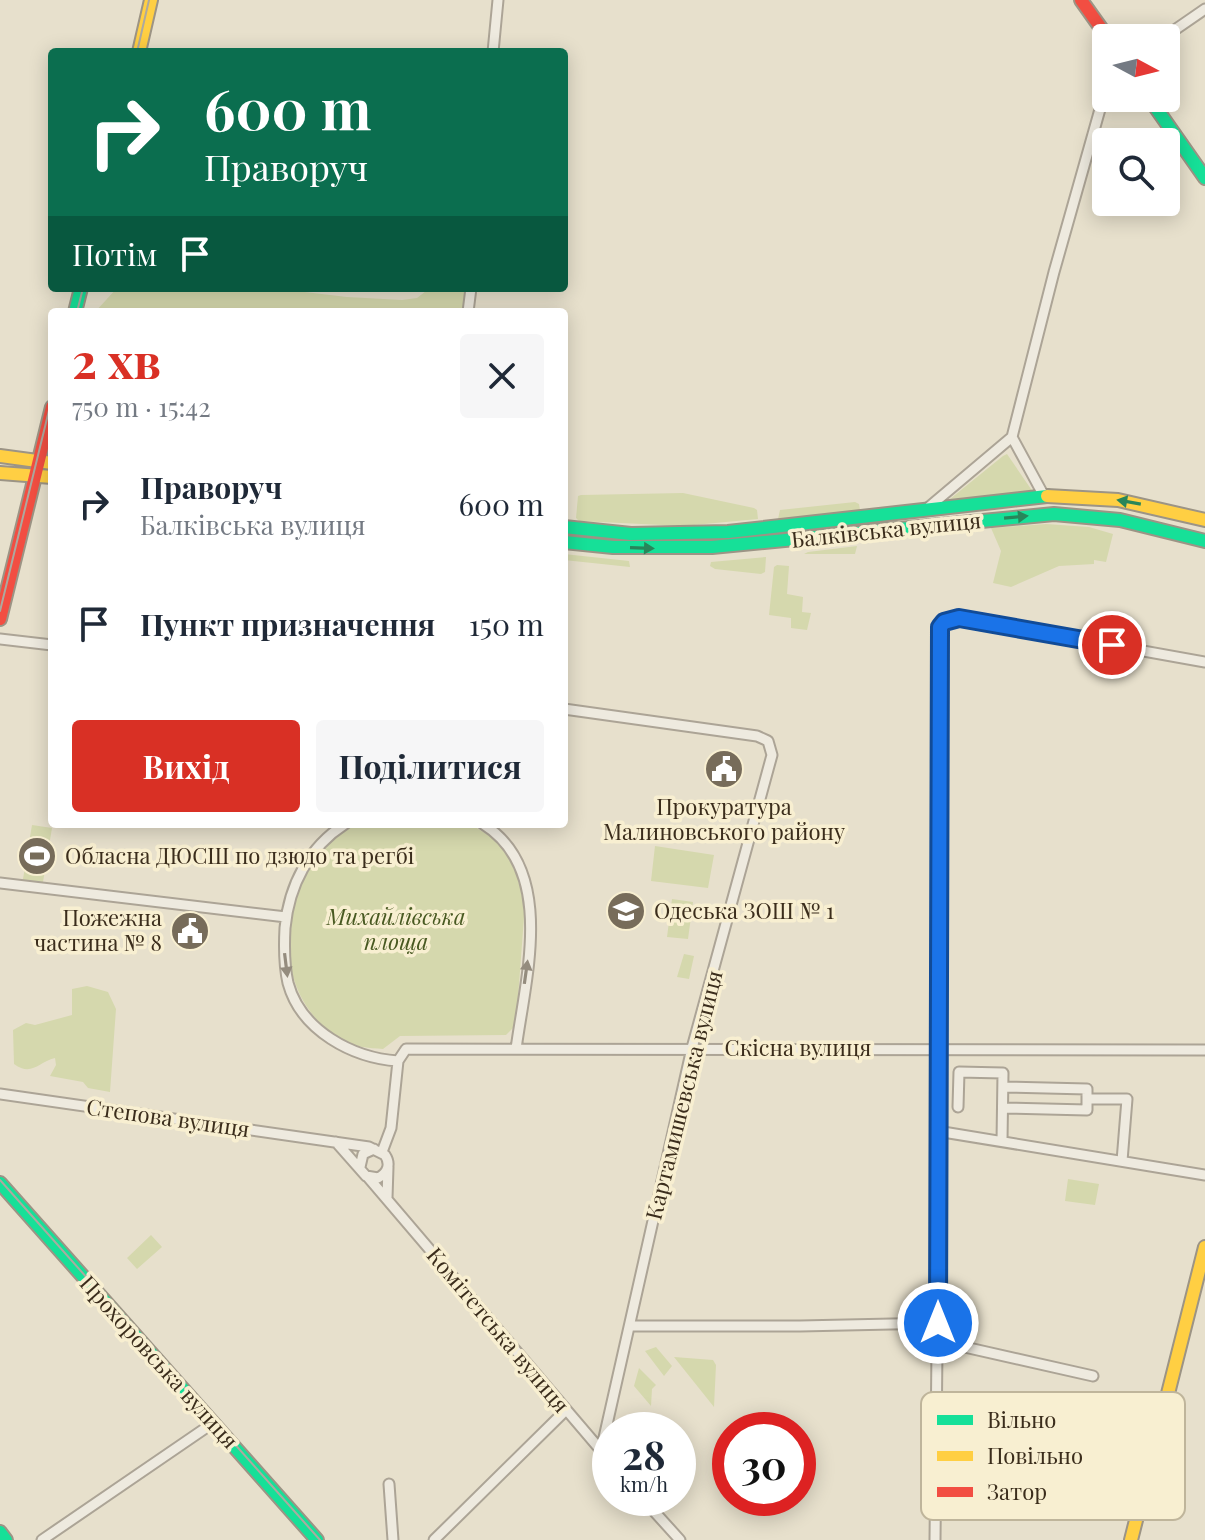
<!DOCTYPE html>
<html lang="uk">
<head>
<meta charset="utf-8">
<style>
	body { margin:0; font-family:"Playfair Display",serif; background:#f6f6f7; color:#1f2937; height:100vh; display:flex; flex-direction:column; font-size:30px; white-space:nowrap }
	* { box-sizing:border-box; margin:0 }
	p { font-size:26px; color:#747a83 }
	.icon { flex:none; width:44px; height:44px; fill:none; stroke:currentColor; stroke-width:2; stroke-linecap:round; stroke-linejoin:round }
	.map { position:relative; flex:1; overflow:hidden }
	.details { position:absolute; left:48px; top:308px; width:520px; height:520px; display:flex; flex-direction:column; background:#fff; border-radius:8px; box-shadow:0 4px 20px #0003 }
	.details>* { flex:none }
	.top-card { position:absolute; left:48px; top:48px; width:520px; height:244px; border-radius:8px; box-shadow:0 4px 20px #0003; background:#0b6e4f; color:#fff; overflow:hidden }
	.needle { width:52px; rotate:97deg }
	.controls { position:absolute; left:1092px; top:24px; display:grid; gap:16px }
	.controls a { display:grid; place-items:center; width:88px; height:88px; border-radius:8px; background:#fff; box-shadow:0 4px 20px #0003; font-size:40px }
	.speed { position:absolute; left:592px; top:1412px; display:flex; gap:16px; font-size:40px; font-weight:700; text-align:center }
	.speed>* { display:grid; place-content:center; width:104px; height:104px; border-radius:50%; background:#fff; box-shadow:0 4px 20px #0003; line-height:1 }
	.speed small { font-size:20px; font-weight:400 }
	.speed .limit { border:12px solid #d22; background:#fff; color:#111 }
	.pin { position:absolute; display:grid; place-items:center; width:68px; height:68px; color:#fff; margin:-34px; border:4px solid #fff; border-radius:50%; box-shadow:0 2px 8px #0007 }
	.me { position:absolute; width:88px; margin:-44px; rotate:0deg; stroke-linejoin:round; filter:drop-shadow(0 0 6px #0008) }
	.turn { display:flex; align-items:center; gap:28px; height:168px; padding:0 24px; font-size:36px }
	.turn .icon { width:104px; height:104px; stroke-width:2.5 }
	.turn b { display:block; font-size:56px; line-height:68px }
	.then { display:flex; align-items:center; height:76px; padding:0 24px; background:#0003; gap:16px; font-size:30px }
	.round { display:grid; place-items:center; flex:none; width:84px; height:84px; border-radius:8px; background:#f6f6f7 }
	.overview { display:flex; align-items:center; justify-content:space-between; height:136px; padding:0 24px }
	h1 { font-size:48px; font-weight:700; line-height:60px; color:#d93025 }
	.primary-button { display:flex; gap:16px; margin-top:auto; padding:16px 24px }
	.primary-button a { flex:1; height:92px; border-radius:8px; background:#d93025; color:#fff; font-size:32px; font-weight:700; line-height:92px; text-align:center }
	.primary-button a+a { background:#f6f6f7; color:#1f2937 }
	ul { padding:0; list-style:none }
	li { display:flex; align-items:center; gap:24px; height:120px; padding:0 24px }
	li div { flex:1 }
	li b { display:block; font-size:30px }
	li em { font-style:normal }
	.map>svg:first-child { display:block }
	.green { fill:#d5d8ad }
	.lines { fill:none; stroke-linecap:round; stroke-linejoin:round }
	.street-casing { stroke:#aca496; stroke-width:13 }
	.fast-casing { stroke:#9c9485; stroke-width:16 }
	.slow-casing { stroke:#9c9485; stroke-width:16 }
	.jam-casing { stroke:#9c9485; stroke-width:16 }
	.street { stroke:#eeeadf; stroke-width:9 }
	.fast { stroke:#16e098; stroke-width:12 }
	.slow { stroke:#ffcf43; stroke-width:12 }
	.jam { stroke:#f24e42; stroke-width:12 }
	.tram { stroke:#ada99f; stroke-width:2 }
	.oneway { fill:#28865a }
	.oneway2 { fill:#948c7e }
	.route-casing { stroke:#114b97; stroke-width:20 }
	.route { stroke:#1a73e8; stroke-width:14 }
	.labels { text-anchor:middle; stroke-width:7; stroke-linejoin:round; paint-order:stroke }
	.street-label { font-size:22px; fill:#3b2d1c; stroke:#f8efd1 }
	.poi-label { font-size:22px; fill:#3b2d1c; stroke:#f8efd1; text-anchor:start }
	.park-label { font-size:22px; font-style:italic; fill:#485921; stroke:#f8efd1 }
	.key { fill:#f8efd1; stroke:#bfb59b; stroke-width:2 }
	.key-label { font-size:22px; fill:#3b2d1c }
</style>
</head>
<body>
<div class="map">
<svg width="1205" height="1540" viewBox="0 0 1205 1540">
	<rect width="100%" height="100%" fill="#e7e0cc"/>
	<path class="green" d="M 117,288 L 271,288 L 347,297 L 402,300 L 417,298 L 430,288 L 467,288 L 464,312 L 167,312 L 153,310 L 152,312 L 95,312 Z
		M 1007,454 L 1033,492 L 950,499 L 1003,456 Z
		M 683,493 L 754,508 L 757,510 L 758,519 L 683,526 L 579,521 L 576,518 L 578,496 L 581,495 Z
		M 855,502 L 859,504 L 860,510 L 778,519 L 780,510 Z
		M 1046,524 L 1089,527 L 1113,534 L 1106,562 L 1094,560 L 1094,564 L 1059,566 L 1011,587 L 993,583 L 1001,551 L 991,528 Z
		M 857,546 L 855,554 L 804,554 L 808,552 Z
		M 564,554 L 629,561 L 630,567 L 564,560 Z
		M 766,557 L 765,572 L 761,574 L 715,569 L 710,566 L 711,562 Z
		M 777,565 L 789,566 L 787,594 L 803,597 L 802,612 L 811,613 L 807,630 L 791,628 L 791,618 L 769,615 L 774,567 Z
		M 356,824 L 470,824 L 493,838 L 513,858 L 526,890 L 516,1025 L 506,1035 L 400,1036 L 383,1049 C 368,1048 354,1047 341,1039 C 262,994 275,861 356,824 Z
		M 32,825 L 52,828 L 42,888 L 22,885 Z
		M 655,846 L 714,855 L 708,888 L 651,881 Z
		M 672,899 L 693,902 L 688,939 L 667,937 Z
		M 684,954 L 694,956 L 689,979 L 677,977 Z
		M 87,986 L 108,992 L 116,1009 L 110,1092 L 88,1088 L 83,1082 L 50,1076 L 56,1065 L 55,1058 C 38,1062 32,1077 14,1064 L 13,1030 L 26,1023 L 35,1025 L 72,1015 L 72,989 Z
		M 1068,1179 L 1099,1184 L 1095,1205 L 1065,1201 Z
		M 151,1235 L 162,1247 L 137,1269 L 127,1258 Z
		M 656,1347 L 672,1366 L 664,1376 L 645,1351 Z
		M 674,1357 L 713,1360 L 716,1365 L 714,1407 Z
		M 639,1368 L 656,1385 L 652,1389 L 651,1406 L 634,1386 Z"/>
	<g class="lines">
		<defs>
			<path id="street" d="M 1163,38 L 1205,9
				M 493,52 L 498,0
				M 468,312 L 471,288
				M 1012,437 L 1054,272 L 1106,88
				M 1012,437 L 1044,496
				M 929,507 L 1012,437
				M 0,639 L 52,645
				M 564,709 L 757,736 L 768,741 L 772,755 L 692,1048 L 601,1451
				M 345,824 C 309,847 289,885 285,928 C 284,946 284,965 288,983 C 301,1031 353,1058 398,1061
				M 483,824 C 557,870 525,980 516,1049
				M 0,883 L 286,917
				M 0,1094 L 369,1147 L 385,1155 C 391,1164 388,1173 378,1178 L 366,1176 L 336,1142
				M 1087,1099 L 1127,1099 L 1122,1161
				M 958,1107 L 959,1072 L 1003,1073 L 1002,1141
				M 1003,1108 L 1087,1110 L 1087,1089 L 1003,1087
				M 937,1131 L 1205,1175
				M 382,1152 L 391,1128 L 398,1061 L 406,1049 L 1205,1050
				M 360,1167 L 363,1154 L 374,1149
				M 367,1176 L 610,1461
				M 387,1198 L 388,1167
				M 630,1326 L 800,1326 L 938,1323
				M 938,1341 L 1093,1376
				M 389,1484 L 393,1540
				M 642,1498 L 680,1540
				M 42,1540 L 213,1423
				M 434,1540 L 566,1410
				M 935,1540 L 941,965 L 940,627 L 944,622 L 959,618 L 1205,662"/>
			<path id="fast" d="M 1149,98 L 1205,178
				M 75,312 L 81,288
				M 564,527 L 631,534 L 728,532 L 1047,496
				M 564,542 L 613,547 L 712,547 L 1054,514 L 1120,520 L 1205,541
				M 0,1183 L 317,1540
				M 0,1532 L 6,1540"/>
			<path id="slow" d="M 139,52 L 151,0
				M 0,456 L 52,463
				M 0,473 L 52,477
				M 1047,496 L 1118,500 L 1205,520
				M 1131,1540 L 1205,1247"/>
			<path id="jam" d="M 1081,0 L 1108,38
				M 0,619 L 52,407"/>
		</defs>
		<use href="#street" class="street-casing"/>
		<use href="#fast" class="fast-casing"/>
		<use href="#slow" class="slow-casing"/>
		<use href="#jam" class="jam-casing"/>
		<use href="#street" class="street"/>
		<use href="#fast" class="fast"/>
		<use href="#slow" class="slow"/>
		<use href="#jam" class="jam"/>
		<path class="tram" d="M 137,52 L 149,0
			M 77,312 L 83,288
			M 0,611 L 52,398
			M 0,1180 L 320,1540"/>
	</g>
	<defs><path id="oneway-solid" d="M-6-.8H1V-3.2L6.5 0L1 3.2V.8H-6Z" transform="scale(2)"/></defs>
	<g class="oneway">
		<use href="#oneway-solid" transform="translate(1129 502) rotate(-170)"/>
		<use href="#oneway-solid" transform="translate(1016 517) rotate(-5)"/>
		<use href="#oneway-solid" transform="translate(642 548) rotate(2)"/>
	</g>
	<g class="oneway2">
		<use href="#oneway-solid" transform="translate(286 965) rotate(83)"/>
		<use href="#oneway-solid" transform="translate(526 972) rotate(-82)"/>
	</g>
	<g class="lines">
		<defs>
			<path id="route" d="M 938,1323 L 940,627 L 944,622 L 959,618 L 1112,645"/>
		</defs>
		<use href="#route" class="route-casing"/>
		<use href="#route" class="route"/>
	</g>
	<defs>
		<symbol id="civic-disc" viewBox="-11 -11 22 22"><circle r="9.5" fill="#776c5a" stroke="#f8efd1"/><path d="M-.6-6.5H3V-4.5H.6V-3L4-1V1h2V6H-6V1h2V-1L-.6-3ZM-1.2 2.5V6h2.4V2.5Z" fill="#fff"/></symbol>
		<symbol id="stadium-disc" viewBox="-11 -11 22 22"><circle r="9.5" fill="#776c5a" stroke="#f8efd1"/><path d="M0-5a6.5 5 0 1 0 0 10a6.5 5 0 1 0 0-10ZM-3.5-1.8h7v3.6h-7Z" fill="#fff"/></symbol>
		<symbol id="school-disc" viewBox="-11 -11 22 22"><circle r="9.5" fill="#776c5a" stroke="#f8efd1"/><path d="M0-5L7-2L0 1L-7-2ZM-4 1L0 2.5L4 1V4Q0 6-4 4Z" fill="#fff"/></symbol>
	</defs>
	<g fill-rule="evenodd">
		<use href="#civic-disc" x="702" y="747" width="44" height="44"/>
		<use href="#stadium-disc" x="15" y="834" width="44" height="44"/>
		<use href="#school-disc" x="604" y="889" width="44" height="44"/>
		<use href="#civic-disc" x="168" y="909" width="44" height="44"/>
	</g>
	<g class="labels">
		<g class="street-label">
			<text transform="translate(886 530) rotate(-6)" y="8">Балківська вулиця</text>
			<text x="798" y="1056">Cкісна вулиця</text>
			<text transform="translate(684 1095) rotate(-76)" y="8">Картамишевська вулиця</text>
			<text transform="translate(168 1118) rotate(8)" y="8">Степова вулиця</text>
			<text transform="translate(498 1330) rotate(50)" y="8">Комітетська вулиця</text>
			<text transform="translate(159 1362) rotate(48)" y="8">Прохоровська вулиця</text>
		</g>
		<g class="poi-label">
			<text x="724" y="815" text-anchor="middle">Прокуратура<tspan x="724" dy="25">Малиновського району</tspan></text>
			<text x="65" y="864">Обласна ДЮСШ по дзюдо та регбі</text>
			<text x="654" y="919">Одеська ЗОШ № 1</text>
			<text x="162" y="926" text-anchor="end">Пожежна<tspan x="162" dy="25">частина № 8</tspan></text>
		</g>
		<g class="park-label">
			<text x="396" y="925">Михайлівська<tspan x="396" dy="25">площа</tspan></text>
		</g>
	</g>
	<rect x="921" y="1392" width="264" height="128" rx="12" class="key"/>
	<rect x="937" y="1415" width="36" height="10" fill="#16e098"/>
	<rect x="937" y="1451" width="36" height="10" fill="#ffcf43"/>
	<rect x="937" y="1487" width="36" height="10" fill="#f24e42"/>
	<g class="key-label">
		<text x="987" y="1428">Вільно</text>
		<text x="987" y="1464">Повільно</text>
		<text x="987" y="1500">Затор</text>
	</g>
</svg>
<div class="controls">
<a><svg class="needle" viewBox="-14 -14 28 28"><path d="M0-13l5 13h-10z" fill="#e53935"/><path d="M0 13l5-13h-10z" fill="#747a83"/></svg></a>
<a><svg class="icon" aria-label="search" viewBox="0 0 24 24"><circle cx="10" cy="10" r="6"/><path d="M15 15l6 6"/></svg></a>
</div>
<div class="speed"><div>28<small>km/h</small></div><div class="limit">30</div></div>
<div class="pin" style="left:1112px;top:645px;background:#d93025"><svg class="icon" aria-label="arrive" viewBox="0 0 24 24"><path d="M6 21V4h12l-3 4 3 4H6"/></svg></div>
<svg class="me" style="left:938px;top:1323px" viewBox="-20 -20 40 40"><circle r="17" fill="#1a73e8" stroke="#fff" stroke-width="3"/><path d="M0-11L8 9 0 5-8 9z" fill="#fff"/></svg>
<div class="top-card">
<div class="turn"><svg class="icon" aria-label="right" viewBox="0 0 24 24"><path d="M7 20v-9h11M14 6l5 5-5 5"/></svg><div><b>600 m</b>Праворуч</div></div>
<div class="then">Потім<svg class="icon" aria-label="arrive" viewBox="0 0 24 24"><path d="M6 21V4h12l-3 4 3 4H6"/></svg></div>
</div>
<section class="details">
<div class="overview"><div><h1>2 хв</h1><p>750 m · 15:42</p></div><a class="round"><svg class="icon" aria-label="close" viewBox="0 0 24 24"><path d="M6 6l12 12M18 6L6 18"/></svg></a></div>
<ul>
<li><svg class="icon" aria-label="right" viewBox="0 0 24 24"><path d="M7 20v-9h11M14 6l5 5-5 5"/></svg><div><b>Праворуч</b><p>Балківська вулиця</p></div><em>600 m</em></li>
<li><svg class="icon" aria-label="arrive" viewBox="0 0 24 24"><path d="M6 21V4h12l-3 4 3 4H6"/></svg><div><b>Пункт призначення</b></div><em>150 m</em></li>
</ul>
<div class="primary-button"><a>Вихід</a><a>Поділитися</a></div>
</section>
</div>
</body>
</html>
